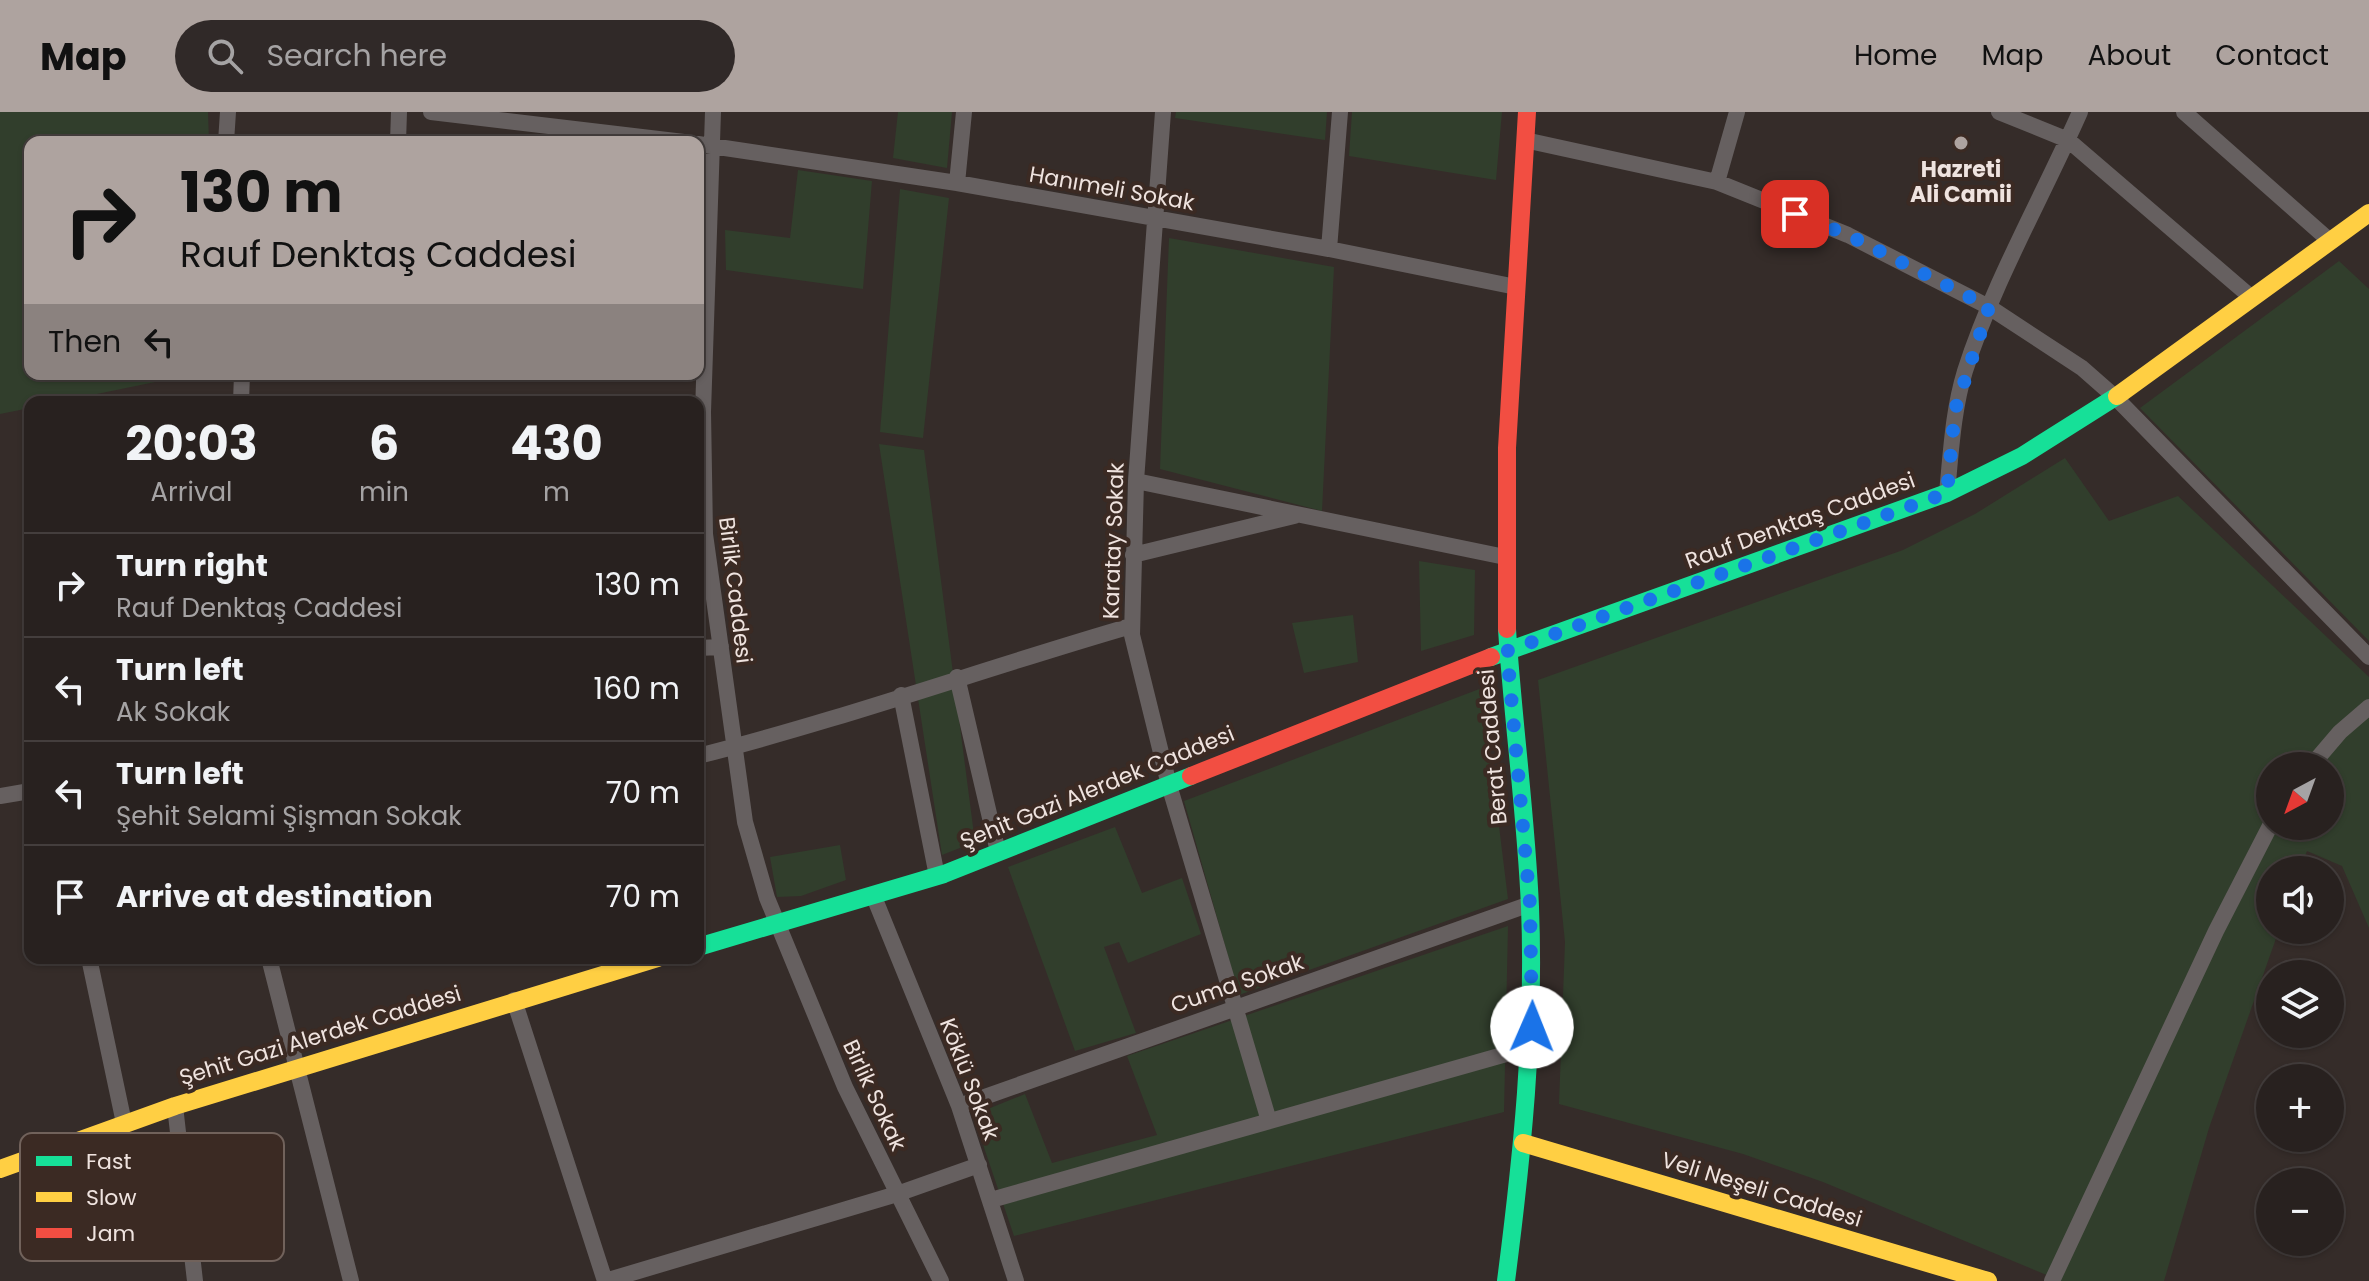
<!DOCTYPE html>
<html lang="en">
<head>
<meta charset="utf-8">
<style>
	body { margin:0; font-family:Poppins,sans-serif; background:#302928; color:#f1f3f6; height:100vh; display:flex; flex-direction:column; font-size:30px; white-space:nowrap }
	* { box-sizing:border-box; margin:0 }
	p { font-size:26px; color:#a5a3a4 }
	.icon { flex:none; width:44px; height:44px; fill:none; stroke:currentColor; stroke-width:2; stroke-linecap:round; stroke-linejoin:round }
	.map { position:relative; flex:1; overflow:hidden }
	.sheet { position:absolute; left:24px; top:284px; width:680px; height:568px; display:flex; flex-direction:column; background:#28211f; border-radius:16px; box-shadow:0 2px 6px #0004,0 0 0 2px #443e3d }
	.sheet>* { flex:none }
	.banner { position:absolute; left:24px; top:24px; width:680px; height:244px; border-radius:16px; box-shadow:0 2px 6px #0004,0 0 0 2px #443e3d; background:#aea39f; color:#111; overflow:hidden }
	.needle { width:52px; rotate:221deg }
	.controls { position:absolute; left:2256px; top:640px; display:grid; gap:16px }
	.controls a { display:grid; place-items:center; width:88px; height:88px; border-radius:50%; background:#28211f; box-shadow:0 2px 6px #0004,0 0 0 2px #443e3d; font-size:40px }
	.pin { position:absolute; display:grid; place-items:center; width:68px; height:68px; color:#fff; margin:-34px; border-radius:16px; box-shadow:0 4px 12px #0006 }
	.me { position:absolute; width:88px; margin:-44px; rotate:1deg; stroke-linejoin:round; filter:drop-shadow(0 0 6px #0008) }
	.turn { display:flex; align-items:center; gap:28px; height:168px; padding:0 24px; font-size:36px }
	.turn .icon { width:104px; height:104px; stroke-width:2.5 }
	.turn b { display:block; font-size:56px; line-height:68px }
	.then { display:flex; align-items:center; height:76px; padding:0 24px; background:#0003; gap:16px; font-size:30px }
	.eta { display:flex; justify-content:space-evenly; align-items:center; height:136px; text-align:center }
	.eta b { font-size:48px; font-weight:700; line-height:56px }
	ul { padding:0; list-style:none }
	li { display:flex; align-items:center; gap:24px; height:104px; padding:0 24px; border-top:2px solid #443e3d }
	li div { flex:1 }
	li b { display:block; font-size:30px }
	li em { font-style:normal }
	header { display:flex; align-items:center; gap:48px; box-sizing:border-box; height:112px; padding:0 40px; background:#aea39f; color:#111 }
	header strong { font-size:38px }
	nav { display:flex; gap:44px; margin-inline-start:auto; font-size:28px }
	.search { width:560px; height:72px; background:#302928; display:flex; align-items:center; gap:20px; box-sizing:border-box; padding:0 28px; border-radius:44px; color:#a5a3a4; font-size:30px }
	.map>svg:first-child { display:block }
	.green { fill:#313e2c; fill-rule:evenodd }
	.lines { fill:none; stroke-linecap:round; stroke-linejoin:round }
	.street { stroke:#666060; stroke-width:16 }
	.fast { stroke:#16e098; stroke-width:18 }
	.slow { stroke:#ffcf43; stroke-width:18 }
	.jam { stroke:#f24e42; stroke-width:18 }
	.route { stroke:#1a73e8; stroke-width:14; stroke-dasharray:0 25.2 }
	.poi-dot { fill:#aea39f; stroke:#3b2a23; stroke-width:3 }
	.labels { text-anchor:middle; stroke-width:8; stroke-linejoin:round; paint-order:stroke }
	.poi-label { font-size:22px; font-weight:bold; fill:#efe3df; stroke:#3b2a23 }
	.street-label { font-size:22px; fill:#efe3df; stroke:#3b2a23 }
	.key { fill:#3b2a23; stroke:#71625b; stroke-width:2 }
	.key-label { font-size:22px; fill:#efe3df }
</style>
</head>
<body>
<header>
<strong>Map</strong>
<div class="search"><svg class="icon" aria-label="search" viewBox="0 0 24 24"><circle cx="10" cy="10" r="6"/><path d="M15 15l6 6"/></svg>Search here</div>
<nav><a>Home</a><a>Map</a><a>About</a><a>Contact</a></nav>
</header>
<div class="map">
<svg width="2369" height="1169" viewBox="0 0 2369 1169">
	<rect width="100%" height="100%" fill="#352c29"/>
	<path class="green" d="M 0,0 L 208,0 L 209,30 L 30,30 L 30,262 L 194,262 L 58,290 L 30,290 L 30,296 L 0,302 Z
		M 898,0 L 952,0 L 947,56 L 893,46 Z
		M 1176,0 L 1327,0 L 1325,28 L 1175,6 Z
		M 1352,0 L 1502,0 L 1496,68 L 1349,44 Z
		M 798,58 L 872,69 L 863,177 L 726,158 L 725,118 L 790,126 Z
		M 900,77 L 949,86 L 923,326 L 880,320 Z
		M 1169,126 L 1334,155 L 1322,399 L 1160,357 Z
		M 2339,149 L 2369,177 L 2369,529 L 2140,296 Z
		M 879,332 L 924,338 L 975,730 L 942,743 Z
		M 2065,346 L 2109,409 L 2178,384 L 2369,565 L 2369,816 L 2342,754 L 2307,739 L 2300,758 L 2270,758 L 2270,818 L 2279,818 L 2209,1016 L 2164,1169 L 2061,1169 L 1823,1070 L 1743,1042 L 1559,992 L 1565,830 L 1538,568 L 1903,438 L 1975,402 ZM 2270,654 L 2330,654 L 2330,714 L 2270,714 Z
		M 1419,449 L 1475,458 L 1474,523 L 1421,539 Z
		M 1353,503 L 1358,550 L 1304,561 L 1292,511 Z
		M 1482,576 L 1508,787 L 1239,883 L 1184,689 Z
		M 1115,715 L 1142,781 L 1182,766 L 1201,822 L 1128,851 L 1119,830 L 1104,835 L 1136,921 L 1075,939 L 1008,755 Z
		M 840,733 L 846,768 L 801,784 L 777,785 L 770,745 Z
		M 1508,814 L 1504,1000 L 1014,1124 L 973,1003 L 1025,982 L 1052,1051 L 1157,1023 L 1127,944 Z"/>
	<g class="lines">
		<path class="street" d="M 431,0 L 684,30
			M 713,0 L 703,300 L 705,422 L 745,710 L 767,786 L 845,975 L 941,1169
			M 1163,0 L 1136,369 L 1132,523 L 1169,673 L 1269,1009
			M 1999,0 L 2068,28 L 2252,186
			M 2184,0 L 2330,129
			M 1525,28 L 1717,70 L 1848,123 L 1989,195 L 2082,256 L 2115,285 L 2369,545
			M 226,30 L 228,0
			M 398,30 L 399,0
			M 698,32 L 957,71 L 1329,137 L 1516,175
			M 1717,70 L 1737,0
			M 957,71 L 964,0
			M 1329,137 L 1340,0
			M 241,290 L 242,262
			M 1136,369 L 1505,445
			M 1947,381 C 1951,340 1953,298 1965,259 C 1994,169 2042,86 2080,0
			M 1133,443 L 1294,404
			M 698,536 L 721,535
			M 957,565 L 998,740
			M 901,583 L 937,764
			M 698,644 C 844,607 986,556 1131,514
			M 2311,654 L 2340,620 L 2369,595
			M 0,684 L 30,679
			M 874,785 L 959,994 L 1016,1169
			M 89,846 L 124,1011
			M 269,846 L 351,1169
			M 514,888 L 605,1169
			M 175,994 L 195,1169
			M 959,994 L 1530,792
			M 991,1088 L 1531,935
			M 605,1169 L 897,1082 L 979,1053
			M 2052,1169 L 2216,819 L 2270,714"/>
		<path class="fast" d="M 1491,545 L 1947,381 L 2022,344 L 2117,284
			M 698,835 L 944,762 L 1191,664
			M 1506,1169 C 1522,1045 1535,920 1530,795 C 1526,702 1513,610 1507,517"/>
		<path class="slow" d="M 2117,284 L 2369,101
			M 1523,1031 L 1988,1169
			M 0,1057 L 175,994 L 658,846"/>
		<path class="jam" d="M 1507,517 L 1507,336 L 1527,0
			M 1191,664 L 1491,545"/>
	</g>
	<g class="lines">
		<path class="route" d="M 1532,915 L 1530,792 L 1507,539 L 1947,381 L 1955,298 L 1989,195 L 1848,123 L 1795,102"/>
	</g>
	<circle class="poi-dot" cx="1961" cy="31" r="8"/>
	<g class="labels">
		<g class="poi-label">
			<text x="1961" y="65">Hazreti<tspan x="1961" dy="25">Ali Camii</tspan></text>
		</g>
		<g class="street-label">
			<text transform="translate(1112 76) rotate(10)" y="8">Hanımeli Sokak</text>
			<text transform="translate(1800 408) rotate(-20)" y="8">Rauf Denktaş Caddesi</text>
			<text transform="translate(1113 429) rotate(-88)" y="8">Karatay Sokak</text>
			<text transform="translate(736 478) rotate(83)" y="8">Birlik Caddesi</text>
			<text transform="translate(1492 635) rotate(-95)" y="8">Berat Caddesi</text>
			<text transform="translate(1097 675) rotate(-22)" y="8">Şehit Gazi Alerdek Caddesi</text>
			<text transform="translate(1237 871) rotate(-19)" y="8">Cuma Sokak</text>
			<text transform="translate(320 923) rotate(-17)" y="8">Şehit Gazi Alerdek Caddesi</text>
			<text transform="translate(970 967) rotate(69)" y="8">Köklü Sokak</text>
			<text transform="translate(875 983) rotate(65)" y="8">Birlik Sokak</text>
			<text transform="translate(1762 1077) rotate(17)" y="8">Veli Neşeli Caddesi</text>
		</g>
	</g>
	<rect x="20" y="1021" width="264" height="128" rx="12" class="key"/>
	<rect x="36" y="1044" width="36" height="10" fill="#16e098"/>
	<rect x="36" y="1080" width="36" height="10" fill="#ffcf43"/>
	<rect x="36" y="1116" width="36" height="10" fill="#f24e42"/>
	<g class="key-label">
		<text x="86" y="1057">Fast</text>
		<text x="86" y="1093">Slow</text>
		<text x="86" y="1129">Jam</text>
	</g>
</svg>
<div class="controls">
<a><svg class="needle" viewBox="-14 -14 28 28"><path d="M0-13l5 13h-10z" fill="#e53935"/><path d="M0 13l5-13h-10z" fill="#a5a3a4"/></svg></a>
<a><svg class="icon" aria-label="sound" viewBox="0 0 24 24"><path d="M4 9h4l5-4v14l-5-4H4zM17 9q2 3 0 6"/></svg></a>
<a><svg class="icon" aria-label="layers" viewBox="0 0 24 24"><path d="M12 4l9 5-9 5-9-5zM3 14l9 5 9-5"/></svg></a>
<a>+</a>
<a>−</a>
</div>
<div class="pin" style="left:1795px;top:102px;background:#d93025"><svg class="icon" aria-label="arrive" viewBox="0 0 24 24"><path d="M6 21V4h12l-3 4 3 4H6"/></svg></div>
<svg class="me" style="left:1532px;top:915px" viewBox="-20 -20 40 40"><circle r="19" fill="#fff"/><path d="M0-13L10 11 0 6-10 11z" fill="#1a73e8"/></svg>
<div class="banner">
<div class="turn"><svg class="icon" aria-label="right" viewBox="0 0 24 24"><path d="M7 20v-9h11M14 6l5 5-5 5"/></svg><div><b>130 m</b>Rauf Denktaş Caddesi</div></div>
<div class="then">Then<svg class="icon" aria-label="left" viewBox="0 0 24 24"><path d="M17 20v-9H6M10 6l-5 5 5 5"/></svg></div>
</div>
<section class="sheet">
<div class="eta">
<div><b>20:03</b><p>Arrival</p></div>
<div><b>6</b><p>min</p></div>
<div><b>430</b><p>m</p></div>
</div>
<ul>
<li><svg class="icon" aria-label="right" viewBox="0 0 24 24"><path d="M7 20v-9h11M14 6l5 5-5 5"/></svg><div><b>Turn right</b><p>Rauf Denktaş Caddesi</p></div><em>130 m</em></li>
<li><svg class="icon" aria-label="left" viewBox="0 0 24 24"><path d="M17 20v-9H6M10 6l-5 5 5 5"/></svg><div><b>Turn left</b><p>Ak Sokak</p></div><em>160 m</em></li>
<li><svg class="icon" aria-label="left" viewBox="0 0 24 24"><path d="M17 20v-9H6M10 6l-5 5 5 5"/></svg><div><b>Turn left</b><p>Şehit Selami Şişman Sokak</p></div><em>70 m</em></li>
<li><svg class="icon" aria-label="arrive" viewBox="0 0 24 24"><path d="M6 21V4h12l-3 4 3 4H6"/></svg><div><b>Arrive at destination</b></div><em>70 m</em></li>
</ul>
</section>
</div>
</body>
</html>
